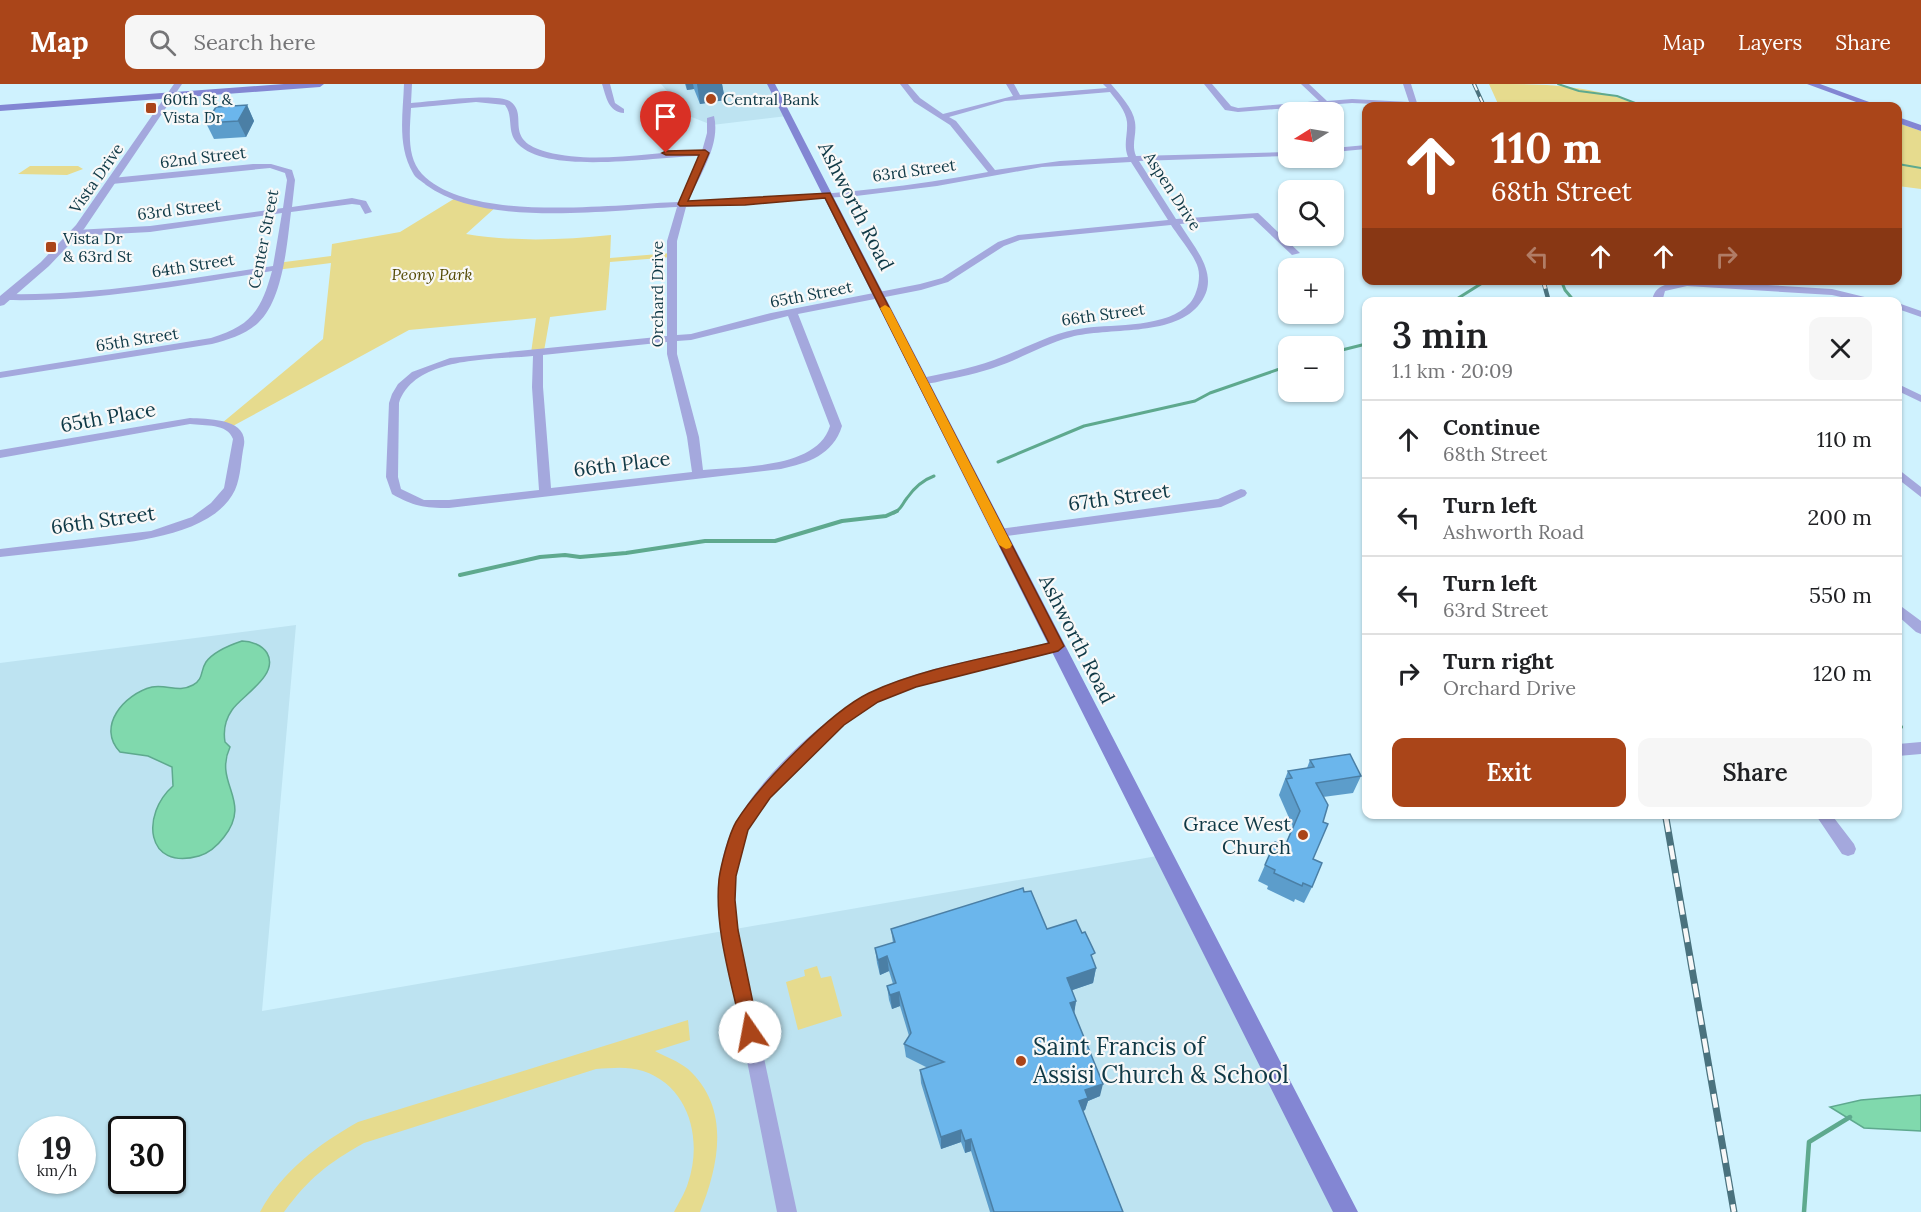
<!DOCTYPE html>
<html lang="en">
<head>
<meta charset="utf-8">
<style>
	body { margin:0; font-family:Lora,serif; background:#f6f6f6; color:#202124; height:100vh; display:flex; flex-direction:column; font-size:22px; white-space:nowrap }
	* { box-sizing:border-box; margin:0 }
	p { font-size:20px; color:#757577 }
	.icon { flex:none; width:33px; height:33px; fill:none; stroke:currentColor; stroke-width:2; stroke-linecap:round; stroke-linejoin:round }
	.map { position:relative; flex:1; overflow:hidden }
	.panel { position:absolute; left:1362px; top:213px; width:540px; height:522px; display:flex; flex-direction:column; background:#fff; border-radius:12px; box-shadow:0 2px 4px #0004 }
	.panel>* { flex:none }
	.top-card { position:absolute; left:1362px; top:18px; width:540px; height:183px; border-radius:12px; box-shadow:0 2px 4px #0004; background:#aa4519; color:#fff; overflow:hidden }
	.needle { width:39px; rotate:259deg }
	.controls { position:absolute; left:1278px; top:18px; display:grid; gap:12px }
	.controls a { display:grid; place-items:center; width:66px; height:66px; border-radius:12px; background:#fff; box-shadow:0 2px 4px #0004; font-size:30px }
	.speed { position:absolute; left:18px; top:1032px; display:flex; gap:12px; font-size:30px; font-weight:700; text-align:center }
	.speed>* { display:grid; place-content:center; width:78px; height:78px; border-radius:50%; background:#fff; box-shadow:0 2px 4px #0004; line-height:1 }
	.speed small { font-size:15px; font-weight:400 }
	.speed .limit { border:3px solid #111; border-radius:9px; background:#fff; color:#111 }
	.pin { position:absolute; display:grid; place-items:center; width:51px; height:51px; color:#fff; margin:-62px -26px; border-radius:50% 50% 50% 0; rotate:-45deg; box-shadow:0 0 6px #0007 }
	.pin .icon { rotate:45deg }
	.me { position:absolute; width:66px; margin:-33px; rotate:348deg; stroke-linejoin:round; filter:drop-shadow(0 0 4px #0008) }
	.turn { display:flex; align-items:center; gap:21px; height:126px; padding:0 30px; font-size:27px }
	.turn .icon { width:78px; height:78px; stroke-width:2.5 }
	.turn b { display:block; font-size:42px; line-height:51px }
	.lanes { display:flex; align-items:center; height:57px; padding:0 30px; background:#0003; justify-content:center; gap:30px; direction:ltr }
	.lanes .off { opacity:.35 }
	.round { display:grid; place-items:center; flex:none; width:63px; height:63px; border-radius:12px; background:#f6f6f6 }
	.overview { display:flex; align-items:center; justify-content:space-between; height:102px; padding:0 30px }
	h1 { font-size:36px; font-weight:600; line-height:45px }
	.primary-button { display:flex; gap:12px; margin-top:auto; padding:12px 30px }
	.primary-button a { flex:1; height:69px; border-radius:12px; background:#aa4519; color:#fff; font-size:24px; font-weight:600; line-height:69px; text-align:center }
	.primary-button a+a { background:#f6f6f6; color:#202124 }
	ul { padding:0; list-style:none }
	li { display:flex; align-items:center; gap:18px; height:78px; padding:0 30px; border-top:2px solid #e0e0e0 }
	li div { flex:1 }
	li b { display:block; font-size:22px }
	li em { font-style:normal }
	header { display:flex; align-items:center; gap:36px; box-sizing:border-box; height:84px; padding:0 30px; background:#aa4519; color:#fff }
	header strong { font-size:28px }
	nav { display:flex; gap:33px; margin-inline-start:auto; font-size:21px }
	.search { width:420px; height:54px; background:#f6f6f6; display:flex; align-items:center; gap:15px; box-sizing:border-box; padding:0 21px; border-radius:12px; color:#757577; font-size:22px }
	.map>svg:first-child { display:block }
	.built { fill:#bde3f1; fill-rule:evenodd }
	.green { fill:#e6db8e }
	.water { fill:#80d9ad; stroke:#5ea98e; stroke-width:1.5 }
	.lines { fill:none; stroke-linecap:round; stroke-linejoin:round }
	.stream-far3 { stroke:#5ea98e; stroke-width:2 }
	.stream-far2 { stroke:#5ea98e; stroke-width:3 }
	.stream-far1 { stroke:#5ea98e; stroke-width:4 }
	.stream { stroke:#5ea98e; stroke-width:4.5 }
	.minor { fill:#a4a8dd; fill-rule:evenodd }
	.tertiary { fill:#a4a8dd; fill-rule:evenodd }
	.secondary { fill:#8386d3; fill-rule:evenodd }
	.rail-far3-casing { stroke:#4a727e; stroke-width:4 }
	.rail-far2-casing { stroke:#4a727e; stroke-width:4.5 }
	.rail-far1-casing { stroke:#4a727e; stroke-width:6 }
	.rail-casing { stroke:#4a727e; stroke-width:7 }
	.rail-far3 { stroke:#f8f8f8; stroke-width:2; stroke-dasharray:7; stroke-linecap:butt }
	.rail-far2 { stroke:#f8f8f8; stroke-width:3; stroke-dasharray:9; stroke-linecap:butt }
	.rail-far1 { stroke:#f8f8f8; stroke-width:4; stroke-dasharray:11; stroke-linecap:butt }
	.rail { stroke:#f8f8f8; stroke-width:4.5; stroke-dasharray:14; stroke-linecap:butt }
	.wall { fill:#5c9dcb }
	.shaded-wall { fill:#4b7fa5 }
	.building { fill:#6bb6ec; stroke:#4b7fa5; stroke-width:1.5 }
	.route { fill:#aa4519; stroke:#6e2d10; stroke-width:1.5 }
	.slow { fill:#f59e0b }
	.poi-dot { fill:#aa4519; stroke:#f8f8f8; stroke-width:2 }
	.labels { text-anchor:middle; stroke-width:4.5; stroke-linejoin:round; paint-order:stroke }
	.far-poi-label { font-size:16px; fill:#0f3946; stroke:#f8f8f8; text-anchor:start }
	.far-street-label { font-size:16px; fill:#0f3946; stroke:#f8f8f8 }
	.far-park-label { font-size:16px; font-style:italic; fill:#544a04; stroke:#f8f8f8 }
	.street-label { font-size:20px; fill:#0f3946; stroke:#f8f8f8 }
	.poi-label { font-size:20px; fill:#0f3946; stroke:#f8f8f8; text-anchor:end }
	.near-poi-label { font-size:24px; fill:#0f3946; stroke:#f8f8f8; text-anchor:start }
</style>
</head>
<body>
<header>
<strong>Map</strong>
<div class="search"><svg class="icon" aria-label="search" viewBox="0 0 24 24"><circle cx="10" cy="10" r="6"/><path d="M15 15l6 6"/></svg>Search here</div>
<nav><a>Map</a><a>Layers</a><a>Share</a></nav>
</header>
<div class="map">
<svg width="1921" height="1128" viewBox="0 0 1921 1128">
	<rect width="100%" height="100%" fill="#cff2fe"/>
	<path class="built" d="M 661,0 L 771,0 L 787,32 L 712,41 L 689,32 Z
		M 296,541 L 262,927 L 1163,771 L 1346,1128 L 0,1128 L 0,579 ZM 32,1046 L 82,1046 L 82,1096 L 32,1096 ZM 122,1046 L 172,1046 L 172,1096 L 122,1096 Z"/>
	<path class="green" d="M 1489,0 C 1543,0 1591,0 1640,22 L 1499,22 Z
		M 1901,40 L 1921,47 L 1921,105 L 1898,102 L 1898,41 Z
		M 30,82 L 78,82 L 83,85 L 67,91 L 18,90 Z
		M 457,113 L 497,122 L 466,150 C 514,158 563,156 611,151 L 610,174 L 671,169 L 672,173 L 610,178 L 606,226 L 550,233 L 544,267 L 531,269 L 536,234 L 409,246 L 231,343 L 222,339 L 323,255 L 331,179 L 276,186 L 277,179 L 331,172 L 332,160 L 400,148 Z
		M 817,882 L 821,894 L 831,892 L 842,932 L 798,946 L 786,898 L 805,892 L 804,886 Z
		M 688,936 L 690,956 L 655,967 C 666,973 678,977 688,985 C 731,1024 719,1081 700,1128 L 674,1128 C 679,1118 685,1109 688,1099 C 703,1055 689,1002 643,987 C 627,982 612,984 596,985 L 364,1059 C 327,1080 309,1094 284,1128 L 260,1128 C 283,1086 318,1061 358,1038 Z"/>
	<path class="water" d="M 242,557 C 251,557 262,561 267,569 C 280,591 241,612 232,626 C 225,636 223,646 225,658 L 230,663 C 213,700 253,716 224,753 C 218,761 209,769 199,772 C 145,787 141,730 173,702 L 172,683 L 148,672 L 120,668 C 96,643 124,610 152,603 C 166,600 179,609 193,601 C 204,595 200,587 206,578 C 214,567 230,561 242,557 Z
		M 1921,1011 L 1921,1047 L 1864,1044 L 1830,1023 L 1861,1016 Z"/>
	<g class="lines">
		<path class="stream-far3" d="M 1558,0 L 1579,7 L 1617,12 L 1643,22
			M 1898,80 L 1921,84"/>
		<path class="stream-far2" d="M 1561,196 L 1565,206 L 1575,218
			M 1452,218 L 1487,196
			M 1334,268 L 1366,260
			M 998,378 L 1084,342 L 1195,317 L 1210,309 L 1288,282
			M 894,429 C 902,425 902,420 907,414 C 914,404 923,396 934,392"/>
		<path class="stream-far1" d="M 460,491 L 540,473 L 565,471 L 580,473 L 626,469 L 705,457 L 775,457 L 842,437 L 886,432 L 897,427
			M 1898,640 L 1901,643"/>
		<path class="stream" d="M 1804,1128 L 1809,1058 L 1850,1033"/>
		<path class="minor" d="M 404,0 L 412,0 L 411,19 C 430,18 498,8 511,18 C 529,32 502,56 547,68 C 597,81 652,67 702,67 L 707,49 L 707,34 L 714,32 C 721,61 699,92 688,118 C 789,114 889,107 988,88 L 950,41 L 914,18 L 900,0 L 908,0 L 920,14 L 943,30 L 1013,12 L 1006,0 L 1014,0 L 1020,11 L 1107,4 L 1103,0 L 1111,0 C 1120,11 1133,24 1135,38 C 1137,51 1131,60 1136,72 L 1288,68 L 1288,72 L 1139,77 L 1176,135 L 1258,129 L 1300,169 L 1292,171 L 1253,134 L 1180,140 C 1195,165 1223,193 1198,222 C 1171,253 1108,243 1071,253 C 1048,259 1029,270 1007,279 C 987,287 966,292 945,296 C 937,298 927,301 918,299 L 918,295 C 944,289 969,285 994,276 C 1025,265 1052,248 1085,244 C 1115,240 1168,244 1190,219 C 1197,211 1201,194 1198,184 C 1195,172 1178,152 1171,141 L 1020,156 L 1004,162 L 948,198 L 921,206 L 798,230 L 842,342 C 833,371 808,379 781,385 L 449,424 C 424,424 413,422 392,410 L 386,393 L 389,319 L 392,310 L 398,300 L 412,288 L 450,274 L 667,252 L 667,157 L 677,123 C 607,126 485,144 426,101 C 422,97 415,94 413,89 C 397,62 403,30 404,0 ZM 1110,8 C 1117,17 1126,27 1127,38 C 1128,51 1123,60 1128,73 L 1060,77 L 995,86 L 956,37 L 949,33 L 1005,17 ZM 476,18 L 505,21 C 514,32 506,48 518,60 C 549,92 658,72 701,72 L 679,118 C 614,120 470,140 422,90 C 406,73 410,45 411,24 ZM 1131,78 L 1168,136 L 1018,151 L 998,158 L 942,194 L 920,200 L 771,229 L 691,250 L 677,251 L 677,157 L 686,123 L 856,112 L 937,102 L 1042,83 ZM 788,232 L 830,342 C 817,385 741,382 703,386 L 699,353 L 677,270 L 677,257 L 691,256 ZM 667,258 L 667,270 L 687,353 L 692,388 L 551,404 L 543,303 L 543,271 ZM 533,272 L 532,303 L 539,406 L 449,416 L 424,416 L 401,405 L 398,393 L 399,319 C 415,272 492,276 533,272 Z
			M 602,0 L 610,0 L 615,19 L 624,25 L 624,29 C 608,28 606,12 602,0 Z
			M 1204,0 L 1212,0 L 1231,22 L 1238,24 L 1319,17 L 1301,0 L 1309,0 L 1327,17 L 1352,15 L 1409,18 L 1403,0 L 1411,0 L 1418,22 L 1352,19 L 1238,28 L 1225,26 Z
			M 1366,61 L 1366,65 L 1334,68 L 1334,64 Z
			M 253,80 L 271,80 L 292,86 L 295,96 L 292,123 L 352,114 L 366,117 L 372,128 L 365,130 L 360,121 L 352,120 L 291,128 C 287,160 283,216 258,239 C 246,250 228,256 212,260 L 0,294 L 0,288 L 211,254 C 251,242 261,227 272,187 C 183,201 96,218 6,216 L 1,213 L 6,210 C 97,212 184,195 273,182 L 282,129 L 150,148 L 75,152 L 71,149 L 75,146 L 150,142 L 283,124 L 287,96 L 285,89 L 270,84 L 112,100 L 108,97 L 112,94 Z
			M 1686,196 L 1832,205 L 1885,218 L 1864,218 L 1832,211 L 1687,202 L 1665,207 L 1662,218 L 1652,218 C 1654,199 1670,200 1686,196 Z
			M 1898,219 L 1921,227 L 1921,233 L 1898,225 Z
			M 1898,300 L 1921,311 L 1921,318 L 1898,307 Z
			M 190,334 C 207,335 248,334 244,361 C 241,374 241,393 235,406 C 213,453 127,458 82,464 C 55,467 27,470 0,473 L 0,465 L 151,447 L 192,433 L 211,419 L 224,404 L 233,355 C 227,339 205,342 190,340 L 0,374 L 0,366 Z
			M 1898,385 L 1921,403 L 1921,413 L 1898,395 Z
			M 1241,405 L 1245,406 L 1247,409 L 1245,412 L 1221,423 L 999,453 L 993,449 L 999,445 L 1218,415 Z
			M 1898,520 L 1921,537 L 1921,550 L 1916,548 L 1898,532 Z
			M 1057,557 L 1064,562 L 1062,566 C 1009,582 952,587 900,608 C 865,621 834,648 808,673 C 784,696 756,723 744,755 C 720,820 748,895 761,960 C 773,1016 785,1072 797,1128 L 777,1128 L 721,846 C 719,816 717,785 728,756 C 748,700 834,622 889,600 C 942,579 1002,571 1057,557 Z
			M 1921,658 L 1921,670 L 1898,672 L 1898,660 Z
			M 1815,730 L 1831,730 L 1854,760 L 1856,765 L 1854,770 L 1848,772 L 1842,770 Z"/>
		<path class="tertiary" d="M 174,0 L 182,0 L 84,145 L 49,182 L 4,221 L 0,222 L 0,212 L 41,178 L 76,141 Z"/>
		<path class="secondary" d="M 284,0 L 324,0 L 320,3 L 0,27 L 0,21 Z
			M 767,0 L 775,0 L 1358,1128 L 1333,1128 Z
			M 1807,0 L 1820,0 L 1880,22 L 1867,22 Z
			M 1898,33 L 1921,41 L 1921,47 L 1898,39 Z"/>
		<defs>
			<path id="rail-far3" d="M 1474,0 L 1484,22"/>
			<path id="rail-far2" d="M 1543,196 L 1549,218"/>
			<path id="rail-far1" d="M 1665,730 L 1666,736"/>
			<path id="rail" d="M 1666,734 L 1734,1128"/>
		</defs>
		<use href="#rail-far3" class="rail-far3-casing"/>
		<use href="#rail-far2" class="rail-far2-casing"/>
		<use href="#rail-far1" class="rail-far1-casing"/>
		<use href="#rail" class="rail-casing"/>
		<use href="#rail-far3" class="rail-far3"/>
		<use href="#rail-far2" class="rail-far2"/>
		<use href="#rail-far1" class="rail-far1"/>
		<use href="#rail" class="rail"/>
	</g>
	<path class="wall" d="M 685,0 L 722,0 L 725,16 L 700,20 L 694,5 L 687,6 Z
		M 247,21 L 254,37 L 246,53 L 214,55 L 206,39 Z
		M 1310,676 L 1361,692 L 1353,709 L 1323,713 L 1313,775 L 1312,803 L 1304,819 L 1295,815 L 1294,818 L 1267,805 L 1268,802 L 1258,797 L 1275,758 L 1285,762 L 1293,743 L 1279,711 L 1288,687 L 1307,684 Z
		M 1024,808 L 1047,845 L 1093,876 L 1096,884 L 1093,899 L 1072,906 L 1076,917 L 1074,928 L 1100,1012 L 1088,1017 L 1085,1026 L 1083,1027 L 1123,1128 L 990,1128 L 971,1067 L 965,1069 L 961,1058 L 941,1065 L 921,999 L 920,986 L 928,984 L 906,973 L 904,960 L 909,952 L 900,922 L 892,925 L 889,916 L 887,902 L 893,900 L 889,887 L 880,891 L 877,879 L 875,864 L 893,859 L 891,845 Z"/>
	<path class="shaded-wall" d="M 686,0 L 693,0 L 694,5 L 687,6 Z
		M 697,0 L 722,0 L 725,16 L 700,20 Z
		M 247,21 L 254,37 L 246,53 L 238,37 Z
		M 887,872 L 889,887 L 880,891 L 878,876 Z
		M 1096,884 L 1093,899 L 1064,909 L 1067,894 Z
		M 899,908 L 900,922 L 892,925 L 890,911 Z
		M 1076,917 L 1074,931 L 1070,919 Z
		M 1103,1000 L 1100,1012 L 1088,1017 L 1085,1026 L 1076,1030 L 1079,1017 L 1085,1006 Z
		M 961,1046 L 961,1058 L 941,1065 L 941,1053 Z
		M 971,1055 L 971,1067 L 965,1069 L 965,1057 Z"/>
	<path class="building" d="M 247,21 L 238,37 L 206,39 L 216,23 Z
		M 1350,670 L 1361,692 L 1316,699 L 1328,721 L 1323,738 L 1328,740 L 1313,775 L 1322,779 L 1312,803 L 1303,799 L 1302,802 L 1274,789 L 1275,786 L 1265,781 L 1275,758 L 1285,762 L 1300,727 L 1286,695 L 1292,694 L 1288,687 L 1314,683 L 1310,676 Z
		M 1023,804 L 1024,808 L 1031,807 L 1047,845 L 1076,836 L 1082,849 L 1085,848 L 1095,869 L 1091,871 L 1096,884 L 1067,894 L 1076,917 L 1070,919 L 1103,1000 L 1085,1006 L 1088,1014 L 1079,1017 L 1123,1128 L 994,1128 L 971,1055 L 965,1057 L 961,1046 L 941,1053 L 920,986 L 944,978 L 904,960 L 911,949 L 899,908 L 890,911 L 887,902 L 896,899 L 887,872 L 878,876 L 875,864 L 895,858 L 891,845 Z"/>
	<path class="route" d="M 705,66 L 709,69 L 688,117 L 830,109 L 1064,562 L 1058,567 L 916,603 L 878,618 L 844,641 L 770,714 L 748,746 L 736,792 L 735,816 L 738,846 L 759,948 L 757,954 L 750,957 L 744,954 L 742,948 C 732,899 714,845 719,795 C 721,781 729,750 736,738 C 759,701 830,628 869,609 C 922,584 992,573 1049,559 L 825,114 L 745,121 L 680,122 L 678,120 L 699,71 L 666,71 L 662,69 L 666,67 Z"/>
	<path class="slow" d="M 885,221 L 890,224 L 1012,461 L 1010,464 L 1006,465 L 999,461 L 880,224 Z"/>
	<g class="poi-dot">
		<circle cx="711" cy="15" r="6"/>
		<rect x="145" y="18" width="12" height="12" rx="3"/>
		<rect x="45" y="157" width="12" height="12" rx="3"/>
		<circle cx="1303" cy="751" r="6"/>
		<circle cx="1021" cy="977" r="6"/>
	</g>
	<g class="labels">
		<g class="far-poi-label">
			<text x="163" y="21">60th St &amp;<tspan x="163" dy="18">Vista Dr</tspan></text>
			<text x="723" y="21">Central Bank</text>
			<text x="63" y="160">Vista Dr<tspan x="63" dy="18">&amp; 63rd St</tspan></text>
		</g>
		<g class="far-street-label">
			<text transform="translate(203 73) rotate(-7)" y="6">62nd Street</text>
			<text transform="translate(914 86) rotate(-8)" y="6">63rd Street</text>
			<text transform="translate(96 94) rotate(-55)" y="6">Vista Drive</text>
			<text transform="translate(1173 107) rotate(57)" y="6">Aspen Drive</text>
			<text transform="translate(179 125) rotate(-7)" y="6">63rd Street</text>
			<text transform="translate(263 155) rotate(-79)" y="6">Center Street</text>
			<text transform="translate(193 181) rotate(-9)" y="6">64th Street</text>
			<text transform="translate(657 210) rotate(-90)" y="6">Orchard Drive</text>
			<text transform="translate(811 210) rotate(-11)" y="6">65th Street</text>
			<text transform="translate(1103 230) rotate(-8)" y="6">66th Street</text>
			<text transform="translate(137 255) rotate(-9)" y="6">65th Street</text>
		</g>
		<g class="far-park-label">
			<text x="432" y="196">Peony Park</text>
		</g>
		<g class="street-label">
			<text transform="translate(856 122) rotate(63)" y="7">Ashworth Road</text>
			<text transform="translate(108 333) rotate(-10)" y="7">65th Place</text>
			<text transform="translate(622 380) rotate(-7)" y="7">66th Place</text>
			<text transform="translate(1119 413) rotate(-8)" y="7">67th Street</text>
			<text transform="translate(103 436) rotate(-8)" y="7">66th Street</text>
			<text transform="translate(1077 555) rotate(63)" y="7">Ashworth Road</text>
		</g>
		<g class="poi-label">
			<text x="1291" y="747">Grace West<tspan x="1291" dy="23">Church</tspan></text>
		</g>
		<g class="near-poi-label">
			<text x="1033" y="971">Saint Francis of<tspan x="1033" dy="28">Assisi Church &amp; School</tspan></text>
		</g>
	</g>
</svg>
<div class="controls">
<a><svg class="needle" viewBox="-14 -14 28 28"><path d="M0-13l5 13h-10z" fill="#e53935"/><path d="M0 13l5-13h-10z" fill="#757577"/></svg></a>
<a><svg class="icon" aria-label="search" viewBox="0 0 24 24"><circle cx="10" cy="10" r="6"/><path d="M15 15l6 6"/></svg></a>
<a>+</a>
<a>−</a>
</div>
<div class="speed"><div>19<small>km/h</small></div><div class="limit">30</div></div>
<div class="pin" style="left:666px;top:69px;background:#d93025"><svg class="icon" aria-label="arrive" viewBox="0 0 24 24"><path d="M6 21V4h12l-3 4 3 4H6"/></svg></div>
<svg class="me" style="left:750px;top:948px" viewBox="-20 -20 40 40"><circle r="19" fill="#fff"/><path d="M0-13L10 11 0 6-10 11z" fill="#aa4519"/></svg>
<div class="top-card">
<div class="turn"><svg class="icon" aria-label="ahead" viewBox="0 0 24 24"><path d="M12 20V5M6 11l6-6 6 6"/></svg><div><b>110 m</b>68th Street</div></div>
<div class="lanes"><svg class="icon off" aria-label="left" viewBox="0 0 24 24"><path d="M17 20v-9H6M10 6l-5 5 5 5"/></svg><svg class="icon" aria-label="ahead" viewBox="0 0 24 24"><path d="M12 20V5M6 11l6-6 6 6"/></svg><svg class="icon" aria-label="ahead" viewBox="0 0 24 24"><path d="M12 20V5M6 11l6-6 6 6"/></svg><svg class="icon off" aria-label="right" viewBox="0 0 24 24"><path d="M7 20v-9h11M14 6l5 5-5 5"/></svg></div>
</div>
<section class="panel">
<div class="overview"><div><h1>3 min</h1><p>1.1 km · 20:09</p></div><a class="round"><svg class="icon" aria-label="close" viewBox="0 0 24 24"><path d="M6 6l12 12M18 6L6 18"/></svg></a></div>
<ul>
<li><svg class="icon" aria-label="ahead" viewBox="0 0 24 24"><path d="M12 20V5M6 11l6-6 6 6"/></svg><div><b>Continue</b><p>68th Street</p></div><em>110 m</em></li>
<li><svg class="icon" aria-label="left" viewBox="0 0 24 24"><path d="M17 20v-9H6M10 6l-5 5 5 5"/></svg><div><b>Turn left</b><p>Ashworth Road</p></div><em>200 m</em></li>
<li><svg class="icon" aria-label="left" viewBox="0 0 24 24"><path d="M17 20v-9H6M10 6l-5 5 5 5"/></svg><div><b>Turn left</b><p>63rd Street</p></div><em>550 m</em></li>
<li><svg class="icon" aria-label="right" viewBox="0 0 24 24"><path d="M7 20v-9h11M14 6l5 5-5 5"/></svg><div><b>Turn right</b><p>Orchard Drive</p></div><em>120 m</em></li>
</ul>
<div class="primary-button"><a>Exit</a><a>Share</a></div>
</section>
</div>
</body>
</html>
